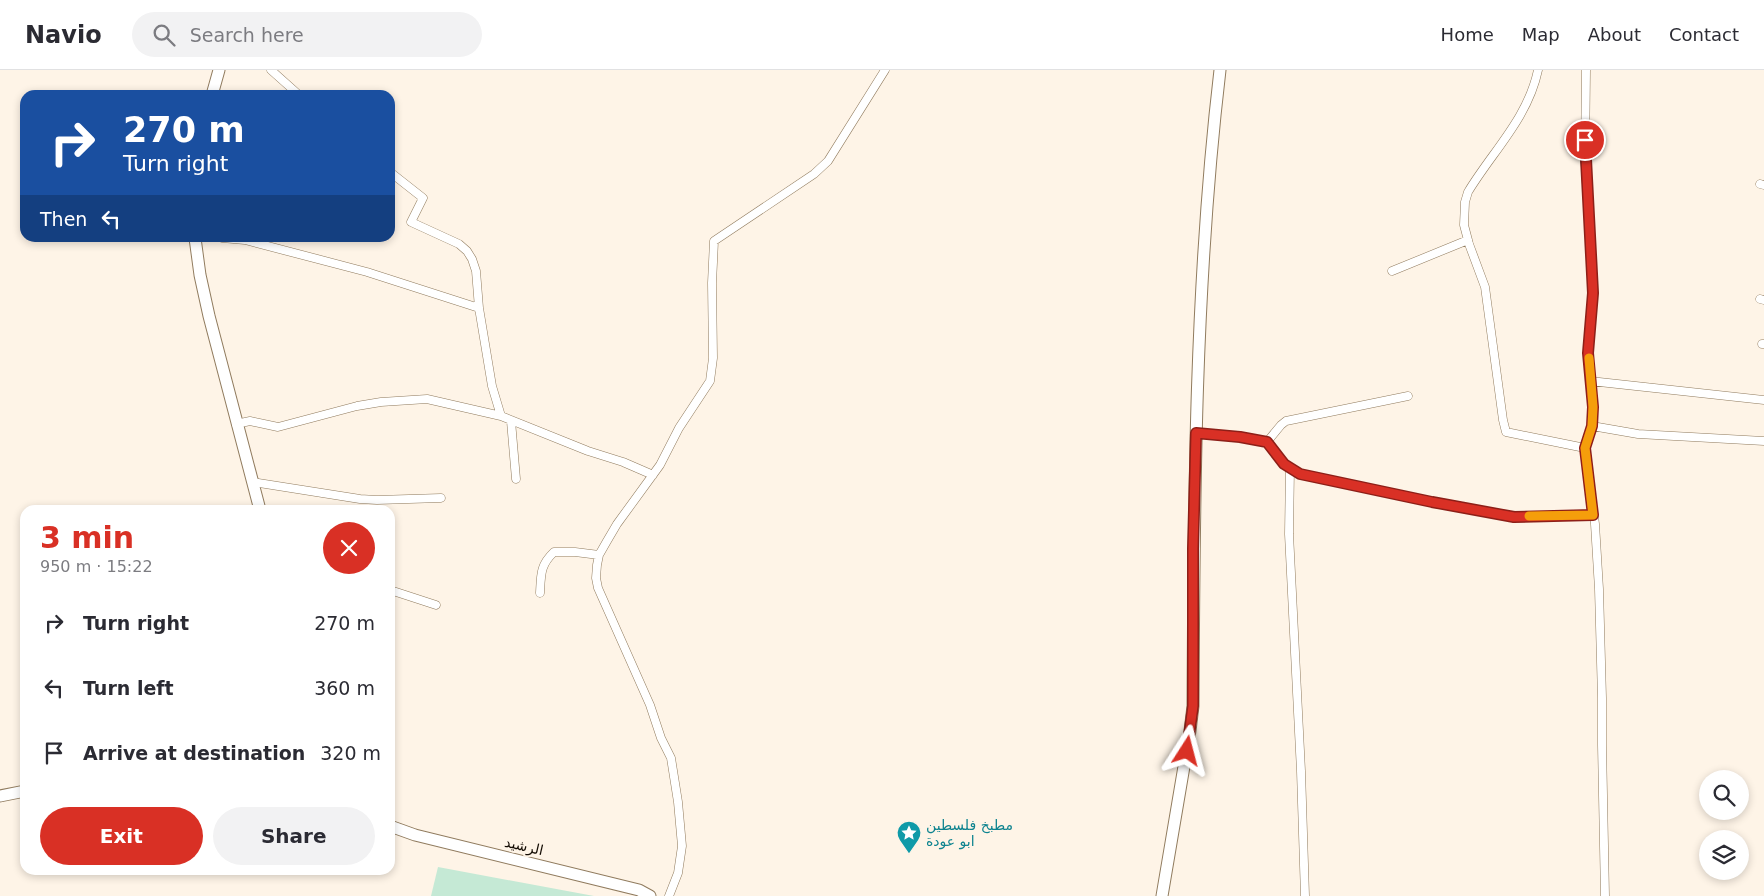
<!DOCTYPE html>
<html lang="en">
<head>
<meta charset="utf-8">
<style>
	body { margin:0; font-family:"DejaVu Sans","Noto Sans Arabic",sans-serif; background:#f2f2f3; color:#2b2b33; height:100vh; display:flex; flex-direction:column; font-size:19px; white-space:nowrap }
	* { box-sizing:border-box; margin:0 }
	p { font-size:16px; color:#7c7c81 }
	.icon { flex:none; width:28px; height:28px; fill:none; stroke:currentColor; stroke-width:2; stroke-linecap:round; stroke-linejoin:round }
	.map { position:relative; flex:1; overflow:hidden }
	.drawer { position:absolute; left:20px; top:435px; width:375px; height:370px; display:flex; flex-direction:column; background:#fff; border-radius:15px; box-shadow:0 2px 8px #0003 }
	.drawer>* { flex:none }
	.top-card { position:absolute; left:20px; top:20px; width:375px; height:152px; border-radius:15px; box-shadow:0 2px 8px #0003; background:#1a4fa0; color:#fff; overflow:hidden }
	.controls { position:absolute; left:1699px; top:700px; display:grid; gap:10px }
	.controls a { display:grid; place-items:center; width:50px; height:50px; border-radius:50%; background:#fff; box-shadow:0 2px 8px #0003; font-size:25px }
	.pin { position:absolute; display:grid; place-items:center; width:42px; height:42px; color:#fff; margin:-21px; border:2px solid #fff; border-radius:50%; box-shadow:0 1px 5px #0007 }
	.me { position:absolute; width:55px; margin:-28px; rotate:9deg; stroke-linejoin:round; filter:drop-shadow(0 0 4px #0008) }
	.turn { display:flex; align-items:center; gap:18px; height:105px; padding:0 20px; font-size:22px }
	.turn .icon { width:65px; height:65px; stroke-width:2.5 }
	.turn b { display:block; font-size:35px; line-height:42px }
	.then { display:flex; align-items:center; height:48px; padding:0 20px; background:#0003; gap:10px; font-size:19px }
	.round { display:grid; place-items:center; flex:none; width:52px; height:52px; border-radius:26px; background:#f2f2f3 }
	.overview { display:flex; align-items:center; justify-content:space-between; height:85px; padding:0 20px }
	h1 { font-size:30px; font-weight:600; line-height:38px; color:#d93025 }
	.button { display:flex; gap:10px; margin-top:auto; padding:10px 20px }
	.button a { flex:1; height:58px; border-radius:30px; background:#d93025; color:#fff; font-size:20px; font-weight:600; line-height:58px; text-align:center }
	.button a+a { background:#f2f2f3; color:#2b2b33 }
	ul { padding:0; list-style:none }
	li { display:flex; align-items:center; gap:15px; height:65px; padding:0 20px }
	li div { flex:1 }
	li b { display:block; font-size:19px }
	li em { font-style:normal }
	header { display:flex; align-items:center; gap:30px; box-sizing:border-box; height:70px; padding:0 25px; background:#fff; border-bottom:1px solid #e1e1e2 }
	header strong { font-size:24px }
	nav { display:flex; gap:28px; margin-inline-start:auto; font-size:18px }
	.search { width:350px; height:45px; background:#f2f2f3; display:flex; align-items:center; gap:12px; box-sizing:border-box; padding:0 18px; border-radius:28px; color:#7c7c81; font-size:19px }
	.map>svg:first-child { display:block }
	.green { fill:#c5e9d5 }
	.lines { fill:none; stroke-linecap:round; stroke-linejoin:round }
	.street-casing { stroke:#907b5e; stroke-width:9 }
	.secondary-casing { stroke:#907b5e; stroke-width:13 }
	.street { stroke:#fff; stroke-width:8 }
	.secondary { stroke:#fff; stroke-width:11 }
	.route-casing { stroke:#8d1f18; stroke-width:12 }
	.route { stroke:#d93025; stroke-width:9 }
	.slow { stroke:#f59e0b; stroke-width:9 }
	.labels { text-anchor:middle; stroke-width:4; stroke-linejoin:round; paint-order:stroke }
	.culture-label { font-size:14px; fill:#0d838f; stroke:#fef4e7; text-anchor:start }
	.street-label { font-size:14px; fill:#130b03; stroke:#fef4e7 }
</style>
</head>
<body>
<header>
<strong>Navio</strong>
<div class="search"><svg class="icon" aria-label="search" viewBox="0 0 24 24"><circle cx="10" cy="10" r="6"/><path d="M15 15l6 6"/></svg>Search here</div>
<nav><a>Home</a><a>Map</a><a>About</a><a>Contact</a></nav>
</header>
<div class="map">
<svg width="1764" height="826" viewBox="0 0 1764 826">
	<rect width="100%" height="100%" fill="#fef4e7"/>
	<path class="green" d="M 438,797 L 594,826 L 431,826 Z"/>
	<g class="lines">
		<defs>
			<path id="street" d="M 271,0 L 299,25
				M 1538,0 C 1528,48 1492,82 1468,122 L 1465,132 L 1464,155 L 1469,174 L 1485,217 L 1503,350 L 1506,362 L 1585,378 L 1595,454 L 1599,519 L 1602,628 L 1602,675 L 1605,826
				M 390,102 L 423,128 L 411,152 L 459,174 L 467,181 L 472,189 L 476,201 L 479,238 L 492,316 L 501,346
				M 1760,114 L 1764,115
				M 222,168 L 245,170 L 367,202 L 479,238
				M 1392,201 L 1468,170
				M 1760,229 L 1764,230
				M 1762,274 L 1764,274
				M 1590,311 L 1764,330
				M 511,351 L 516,409
				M 236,354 L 250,351 L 278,357 L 357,336 L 381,332 L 427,329 L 501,346 L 588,381 L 623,392 L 653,405
				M 1592,356 L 1638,364 L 1764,371
				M 1196,363 L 1240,367 L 1267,372 L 1284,394 L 1300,404 L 1432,432 L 1514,447 L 1593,445
				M 1267,372 L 1281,355 L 1286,351 L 1408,326
				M 1585,378 L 1592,356 L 1593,337 L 1588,283 L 1593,223 L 1585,89 L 1586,0
				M 1290,398 L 1289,464 L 1301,701 L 1305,826
				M 252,412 L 360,429 L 377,430 L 441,428
				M 390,520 L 436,535
				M 540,523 C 541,505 540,495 554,482 L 575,482 L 599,485
				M 669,826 L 678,803 L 682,776 L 678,732 L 671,688 L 661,668 L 650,635 L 598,518 L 596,508 L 597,495 L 599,485 L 607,471 L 617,454 L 660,395 L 679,358 L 710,311 L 713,288 L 712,213 L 714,171 L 814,104 L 828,91 L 885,0"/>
			<path id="secondary" d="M 212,25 L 219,0
				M 195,168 L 200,205 L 209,246 L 260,440
				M 0,726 L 25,721
				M 390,756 L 415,765 L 639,820 L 650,826
				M 1162,826 L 1190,661 L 1193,636 C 1194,424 1195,211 1220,0"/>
		</defs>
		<use href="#street" class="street-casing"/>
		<use href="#secondary" class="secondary-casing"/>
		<use href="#street" class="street"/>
		<use href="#secondary" class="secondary"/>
	</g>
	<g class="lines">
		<defs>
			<path id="route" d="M 1187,681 L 1193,636 L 1193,479 L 1196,363 L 1240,367 L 1267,372 L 1284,394 L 1300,404 L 1432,432 L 1514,447 L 1593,445 L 1585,378 L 1592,356 L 1593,337 L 1588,283 L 1593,223 L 1585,70"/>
		</defs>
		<use href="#route" class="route-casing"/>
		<use href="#route" class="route"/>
		<path class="slow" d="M 1529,446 L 1593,445 L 1585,378 L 1592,356 L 1593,337 L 1589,288"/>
	</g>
	<defs>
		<symbol id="sight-pin" viewBox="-11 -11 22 30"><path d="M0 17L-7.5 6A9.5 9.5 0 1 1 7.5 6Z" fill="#0f9aa8" stroke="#fef4e7"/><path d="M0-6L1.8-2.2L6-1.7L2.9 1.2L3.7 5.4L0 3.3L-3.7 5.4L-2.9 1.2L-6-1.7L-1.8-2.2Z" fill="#fff"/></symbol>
	</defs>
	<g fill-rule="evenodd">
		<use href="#sight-pin" x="895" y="749" width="28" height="38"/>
	</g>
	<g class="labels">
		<g class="culture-label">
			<text x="926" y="760">مطبخ فلسطين<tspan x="926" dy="16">ابو عودة</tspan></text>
		</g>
		<g class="street-label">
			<text transform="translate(524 776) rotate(13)" y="5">الرشيد</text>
		</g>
	</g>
</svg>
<div class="controls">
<a><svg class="icon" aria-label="search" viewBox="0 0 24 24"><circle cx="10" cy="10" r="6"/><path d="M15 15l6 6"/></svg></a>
<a><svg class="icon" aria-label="layers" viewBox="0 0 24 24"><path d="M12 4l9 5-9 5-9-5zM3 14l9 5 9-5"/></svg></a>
</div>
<div class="pin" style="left:1585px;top:70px;background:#d93025"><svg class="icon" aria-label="arrive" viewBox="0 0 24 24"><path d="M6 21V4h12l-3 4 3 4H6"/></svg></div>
<svg class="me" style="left:1187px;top:681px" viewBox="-20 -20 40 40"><path d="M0-17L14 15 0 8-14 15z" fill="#d93025" stroke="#fff" stroke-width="4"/></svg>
<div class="top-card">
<div class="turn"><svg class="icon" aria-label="right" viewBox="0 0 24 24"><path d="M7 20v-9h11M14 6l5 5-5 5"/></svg><div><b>270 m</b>Turn right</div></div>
<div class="then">Then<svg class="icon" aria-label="left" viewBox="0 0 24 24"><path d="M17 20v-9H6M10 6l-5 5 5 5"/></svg></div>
</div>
<section class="drawer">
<div class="overview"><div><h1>3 min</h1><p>950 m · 15:22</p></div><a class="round" style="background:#d93025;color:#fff"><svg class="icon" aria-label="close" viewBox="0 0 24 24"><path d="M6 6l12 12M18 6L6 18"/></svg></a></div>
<ul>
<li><svg class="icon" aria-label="right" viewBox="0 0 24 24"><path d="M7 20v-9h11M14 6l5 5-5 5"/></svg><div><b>Turn right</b></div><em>270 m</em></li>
<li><svg class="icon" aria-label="left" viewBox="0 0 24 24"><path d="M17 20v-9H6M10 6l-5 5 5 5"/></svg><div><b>Turn left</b></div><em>360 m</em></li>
<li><svg class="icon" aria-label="arrive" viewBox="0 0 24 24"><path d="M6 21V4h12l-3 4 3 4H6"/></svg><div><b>Arrive at destination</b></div><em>320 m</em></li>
</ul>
<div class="button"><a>Exit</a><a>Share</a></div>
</section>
</div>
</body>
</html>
